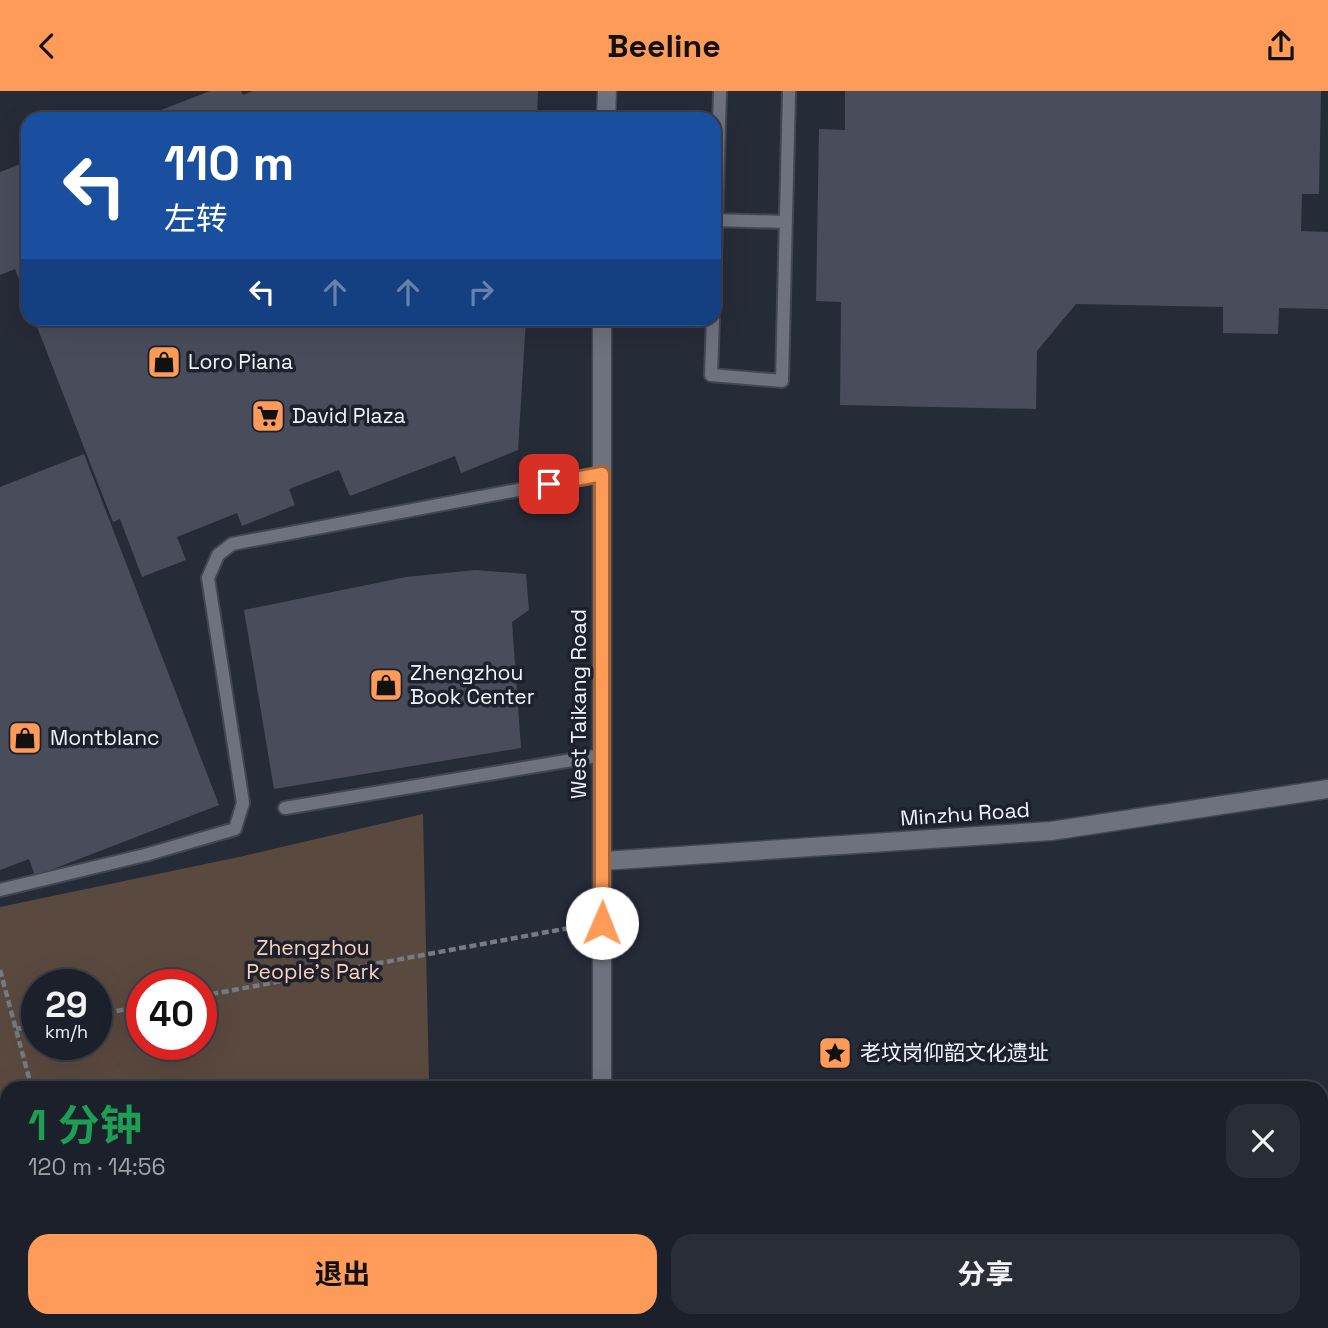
<!DOCTYPE html>
<html lang="zh">
<head>
<meta charset="utf-8">
<style>
	body { margin:0; font-family:"Space Grotesk","Noto Sans SC",sans-serif; background:#292d36; color:#f1f3f6; height:100vh; display:flex; flex-direction:column; font-size:26px; white-space:nowrap }
	* { box-sizing:border-box; margin:0 }
	p { font-size:23px; color:#a0a3a8 }
	.icon { flex:none; width:38px; height:38px; fill:none; stroke:currentColor; stroke-width:2; stroke-linecap:round; stroke-linejoin:round }
	.map { position:relative; flex:1; overflow:hidden }
	.panel { position:absolute; left:0px; top:990px; width:1328px; height:247px; display:flex; flex-direction:column; background:#1c202a; border-radius:21px 21px 0 0; box-shadow:0 7px 28px #0002,0 0 0 2px #3a3e47 }
	.panel>* { flex:none }
	.hud { position:absolute; left:21px; top:21px; width:700px; height:214px; border-radius:21px; box-shadow:0 7px 28px #0002,0 0 0 2px #3a3e47; background:#1a4fa0; color:#fff; overflow:hidden }
	.speed { position:absolute; left:21px; top:878px; display:flex; gap:14px; font-size:35px; font-weight:700; text-align:center }
	.speed>* { display:grid; place-content:center; width:91px; height:91px; border-radius:50%; background:#1c202a; box-shadow:0 7px 28px #0002,0 0 0 2px #3a3e47; line-height:1 }
	.speed small { font-size:18px; font-weight:400 }
	.speed .limit { border:10px solid #d22; background:#fff; color:#111 }
	.pin { position:absolute; display:grid; place-items:center; width:60px; height:60px; color:#fff; margin:-30px; border-radius:14px; box-shadow:0 4px 10px #0006 }
	.me { position:absolute; width:77px; margin:-38px; rotate:1deg; stroke-linejoin:round; filter:drop-shadow(0 0 5px #0008) }
	.turn { display:flex; align-items:center; gap:24px; height:147px; padding:0 28px; font-size:32px }
	.turn .icon { width:91px; height:91px; stroke-width:2.5 }
	.turn b { display:block; font-size:49px; line-height:60px }
	.lanes { display:flex; align-items:center; height:66px; padding:0 28px; background:#0003; justify-content:center; gap:35px; direction:ltr }
	.lanes .off { opacity:.35 }
	.round { display:grid; place-items:center; flex:none; width:74px; height:74px; border-radius:21px; background:#292d36 }
	.summary { display:flex; align-items:center; justify-content:space-between; height:119px; padding:0 28px }
	h1 { font-size:42px; font-weight:700; line-height:52px; color:#1e9e55 }
	.button { display:flex; gap:14px; margin-top:auto; padding:14px 28px }
	.button a { flex:1; height:80px; border-radius:21px; background:#fe9b58; color:#111; font-size:28px; font-weight:700; line-height:80px; text-align:center }
	.button a+a { background:#292d36; color:#f1f3f6 }
	header { display:flex; justify-content:space-between; align-items:center; height:91px; padding:0 28px; background:#fe9b58; color:#111; font-size:32px; font-weight:700 }
	.map>svg:first-child { display:block }
	.green { fill:#5a493f; fill-rule:evenodd }
	.building { fill:#494d5b }
	.lines { fill:none; stroke-linecap:round; stroke-linejoin:round }
	.service-casing { stroke:#424753; stroke-width:16 }
	.minor-casing { stroke:#424753; stroke-width:21 }
	.tertiary-casing { stroke:#424753; stroke-width:21 }
	.path { stroke:#767a85; stroke-width:4.5; stroke-dasharray:7 3.5; stroke-linecap:butt }
	.service { stroke:#6e727e; stroke-width:12 }
	.minor { stroke:#6e727e; stroke-width:18 }
	.tertiary { stroke:#6e727e; stroke-width:18 }
	.route-casing { stroke:#a56539; stroke-width:18 }
	.route { stroke:#fe9b58; stroke-width:12 }
	.labels { text-anchor:middle; stroke-width:7; stroke-linejoin:round; paint-order:stroke }
	.poi-label { font-size:21px; fill:#f1f4fc; stroke:#1d212d; text-anchor:start }
	.street-label { font-size:21px; fill:#f1f4fc; stroke:#1d212d }
	.park-label { font-size:21px; fill:#fdd2b9; stroke:#1d212d }
</style>
</head>
<body>
<header><svg class="icon" aria-label="back" viewBox="0 0 24 24"><path d="M15 5l-7 7 7 7"/></svg>Beeline<svg class="icon" aria-label="share" viewBox="0 0 24 24"><path d="M12 15V3M7 8l5-5 5 5M5 13v7h14v-7"/></svg></header>
<div class="map">
<svg width="1328" height="1237" viewBox="0 0 1328 1237">
	<rect width="100%" height="100%" fill="#262b38"/>
	<path class="green" d="M 423,723 L 429,989 L 398,998 L 7,998 L 7,1230 L 210,1230 L 211,1237 L 0,1237 L 0,816 L 239,766 ZM 37,894 L 96,894 L 96,954 L 37,954 ZM 142,894 L 201,894 L 201,954 L 142,954 Z"/>
	<path class="building" d="M 210,0 L 241,0 L 243,4 L 253,0 L 538,0 L 537,28 L 138,28 Z
		M 845,0 L 1321,0 L 1319,103 L 1302,103 L 1301,140 L 1328,141 L 1328,218 L 1279,217 L 1278,243 L 1223,242 L 1223,216 L 1076,213 L 1037,260 L 1036,318 L 840,314 L 841,211 L 816,210 L 819,38 L 845,39 Z
		M 28,70 L 28,211 L 15,178 L 0,184 L 0,81 Z
		M 34,228 L 526,228 L 518,359 L 461,382 L 455,365 L 350,405 L 339,379 L 289,398 L 295,414 L 242,435 L 237,422 L 177,446 L 186,469 L 142,486 L 120,428 L 113,431 Z
		M 84,363 L 219,714 L 35,785 L 29,768 L 0,779 L 0,396 Z
		M 475,479 L 526,483 L 529,519 L 512,531 L 521,657 L 274,698 L 244,519 L 406,486 Z
		M 277,1230 L 514,1230 L 514,1237 L 277,1237 Z
		M 686,1230 L 756,1230 L 756,1237 L 686,1237 Z"/>
	<g class="lines">
		<defs>
			<path id="service" d="M 714,129 L 786,131
				M 714,199 L 720,0
				M 713,228 L 711,284 L 782,290 L 789,0
				M 285,717 L 602,664
				M 0,799 L 145,764 L 235,738 L 243,712 L 208,487 L 218,464 L 232,453 L 602,383"/>
			<path id="minor" d="M 603,770 L 1051,740 L 1328,698
				M 1321,1213 L 1328,1212
				M 1159,1237 L 1206,1230"/>
			<path id="tertiary" d="M 606,28 L 607,0
				M 602,228 L 602,998
				M 602,1230 L 603,1237"/>
		</defs>
		<use href="#service" class="service-casing"/>
		<use href="#minor" class="minor-casing"/>
		<use href="#tertiary" class="tertiary-casing"/>
		<path class="path" d="M 0,879 L 32,998
			M 201,905 L 580,835
			M 96,924 L 142,915
			M 16,938 L 37,934
			M 0,1053 L 7,1052"/>
		<use href="#service" class="service"/>
		<use href="#minor" class="minor"/>
		<use href="#tertiary" class="tertiary"/>
	</g>
	<g class="lines">
		<defs>
			<path id="route" d="M 549,393 L 602,383 L 602,832"/>
		</defs>
		<use href="#route" class="route-casing"/>
		<use href="#route" class="route"/>
	</g>
	<defs>
		<symbol id="shop-square" viewBox="-11 -11 22 22"><rect x="-9" y="-9" width="18" height="18" rx="4" fill="#fe9b58" stroke="#1d212d"/><path d="M-5-2.5h2.3a2.7 3.5 0 0 1 5.4 0H5L5.5 6h-11ZM-1.5-2.5h3a1.5 2.3 0 0 0-3 0Z" fill="#111"/></symbol>
		<symbol id="supermarket-square" viewBox="-11 -11 22 22"><rect x="-9" y="-9" width="18" height="18" rx="4" fill="#fe9b58" stroke="#1d212d"/><path d="M-6-5.5h2.5l.6 2H6L4.5 2H-2.5L-4.4-4H-6ZM-1.5 3.2a1.3 1.3 0 1 0 .1 0ZM3 3.2a1.3 1.3 0 1 0 .1 0Z" fill="#111"/></symbol>
		<symbol id="sight-square" viewBox="-11 -11 22 22"><rect x="-9" y="-9" width="18" height="18" rx="4" fill="#fe9b58" stroke="#1d212d"/><path d="M0-6L1.8-2.2L6-1.7L2.9 1.2L3.7 5.4L0 3.3L-3.7 5.4L-2.9 1.2L-6-1.7L-1.8-2.2Z" fill="#111"/></symbol>
	</defs>
	<g fill-rule="evenodd">
		<use href="#shop-square" x="145" y="252" width="38" height="38"/>
		<use href="#supermarket-square" x="249" y="306" width="38" height="38"/>
		<use href="#shop-square" x="367" y="575" width="38" height="38"/>
		<use href="#shop-square" x="6" y="628" width="38" height="38"/>
		<use href="#sight-square" x="816" y="943" width="38" height="38"/>
	</g>
	<g class="labels">
		<g class="poi-label">
			<text x="188" y="278">Loro Piana</text>
			<text x="292" y="332">David Plaza</text>
			<text x="410" y="589">Zhengzhou<tspan x="410" dy="24">Book Center</tspan></text>
			<text x="50" y="654">Montblanc</text>
			<text x="860" y="969">老坟岗仰韶文化遗址</text>
		</g>
		<g class="street-label">
			<text transform="translate(579 613) rotate(-90)" y="7">West Taikang Road</text>
			<text transform="translate(965 723) rotate(-4)" y="7">Minzhu Road</text>
		</g>
		<g class="park-label">
			<text x="313" y="864">Zhengzhou<tspan x="313" dy="24">People's Park</tspan></text>
		</g>
	</g>
</svg>
<div class="speed"><div>29<small>km/h</small></div><div class="limit">40</div></div>
<div class="pin" style="left:549px;top:393px;background:#d93025"><svg class="icon" aria-label="arrive" viewBox="0 0 24 24"><path d="M6 21V4h12l-3 4 3 4H6"/></svg></div>
<svg class="me" style="left:602px;top:832px" viewBox="-20 -20 40 40"><circle r="19" fill="#fff"/><path d="M0-13L10 11 0 6-10 11z" fill="#fe9b58"/></svg>
<div class="hud">
<div class="turn"><svg class="icon" aria-label="left" viewBox="0 0 24 24"><path d="M17 20v-9H6M10 6l-5 5 5 5"/></svg><div><b>110 m</b>左转</div></div>
<div class="lanes"><svg class="icon" aria-label="left" viewBox="0 0 24 24"><path d="M17 20v-9H6M10 6l-5 5 5 5"/></svg><svg class="icon off" aria-label="ahead" viewBox="0 0 24 24"><path d="M12 20V5M6 11l6-6 6 6"/></svg><svg class="icon off" aria-label="ahead" viewBox="0 0 24 24"><path d="M12 20V5M6 11l6-6 6 6"/></svg><svg class="icon off" aria-label="right" viewBox="0 0 24 24"><path d="M7 20v-9h11M14 6l5 5-5 5"/></svg></div>
</div>
<section class="panel">
<div class="summary"><div><h1>1 分钟</h1><p>120 m · 14:56</p></div><a class="round"><svg class="icon" aria-label="close" viewBox="0 0 24 24"><path d="M6 6l12 12M18 6L6 18"/></svg></a></div>
<div class="button"><a>退出</a><a>分享</a></div>
</section>
</div>
</body>
</html>
